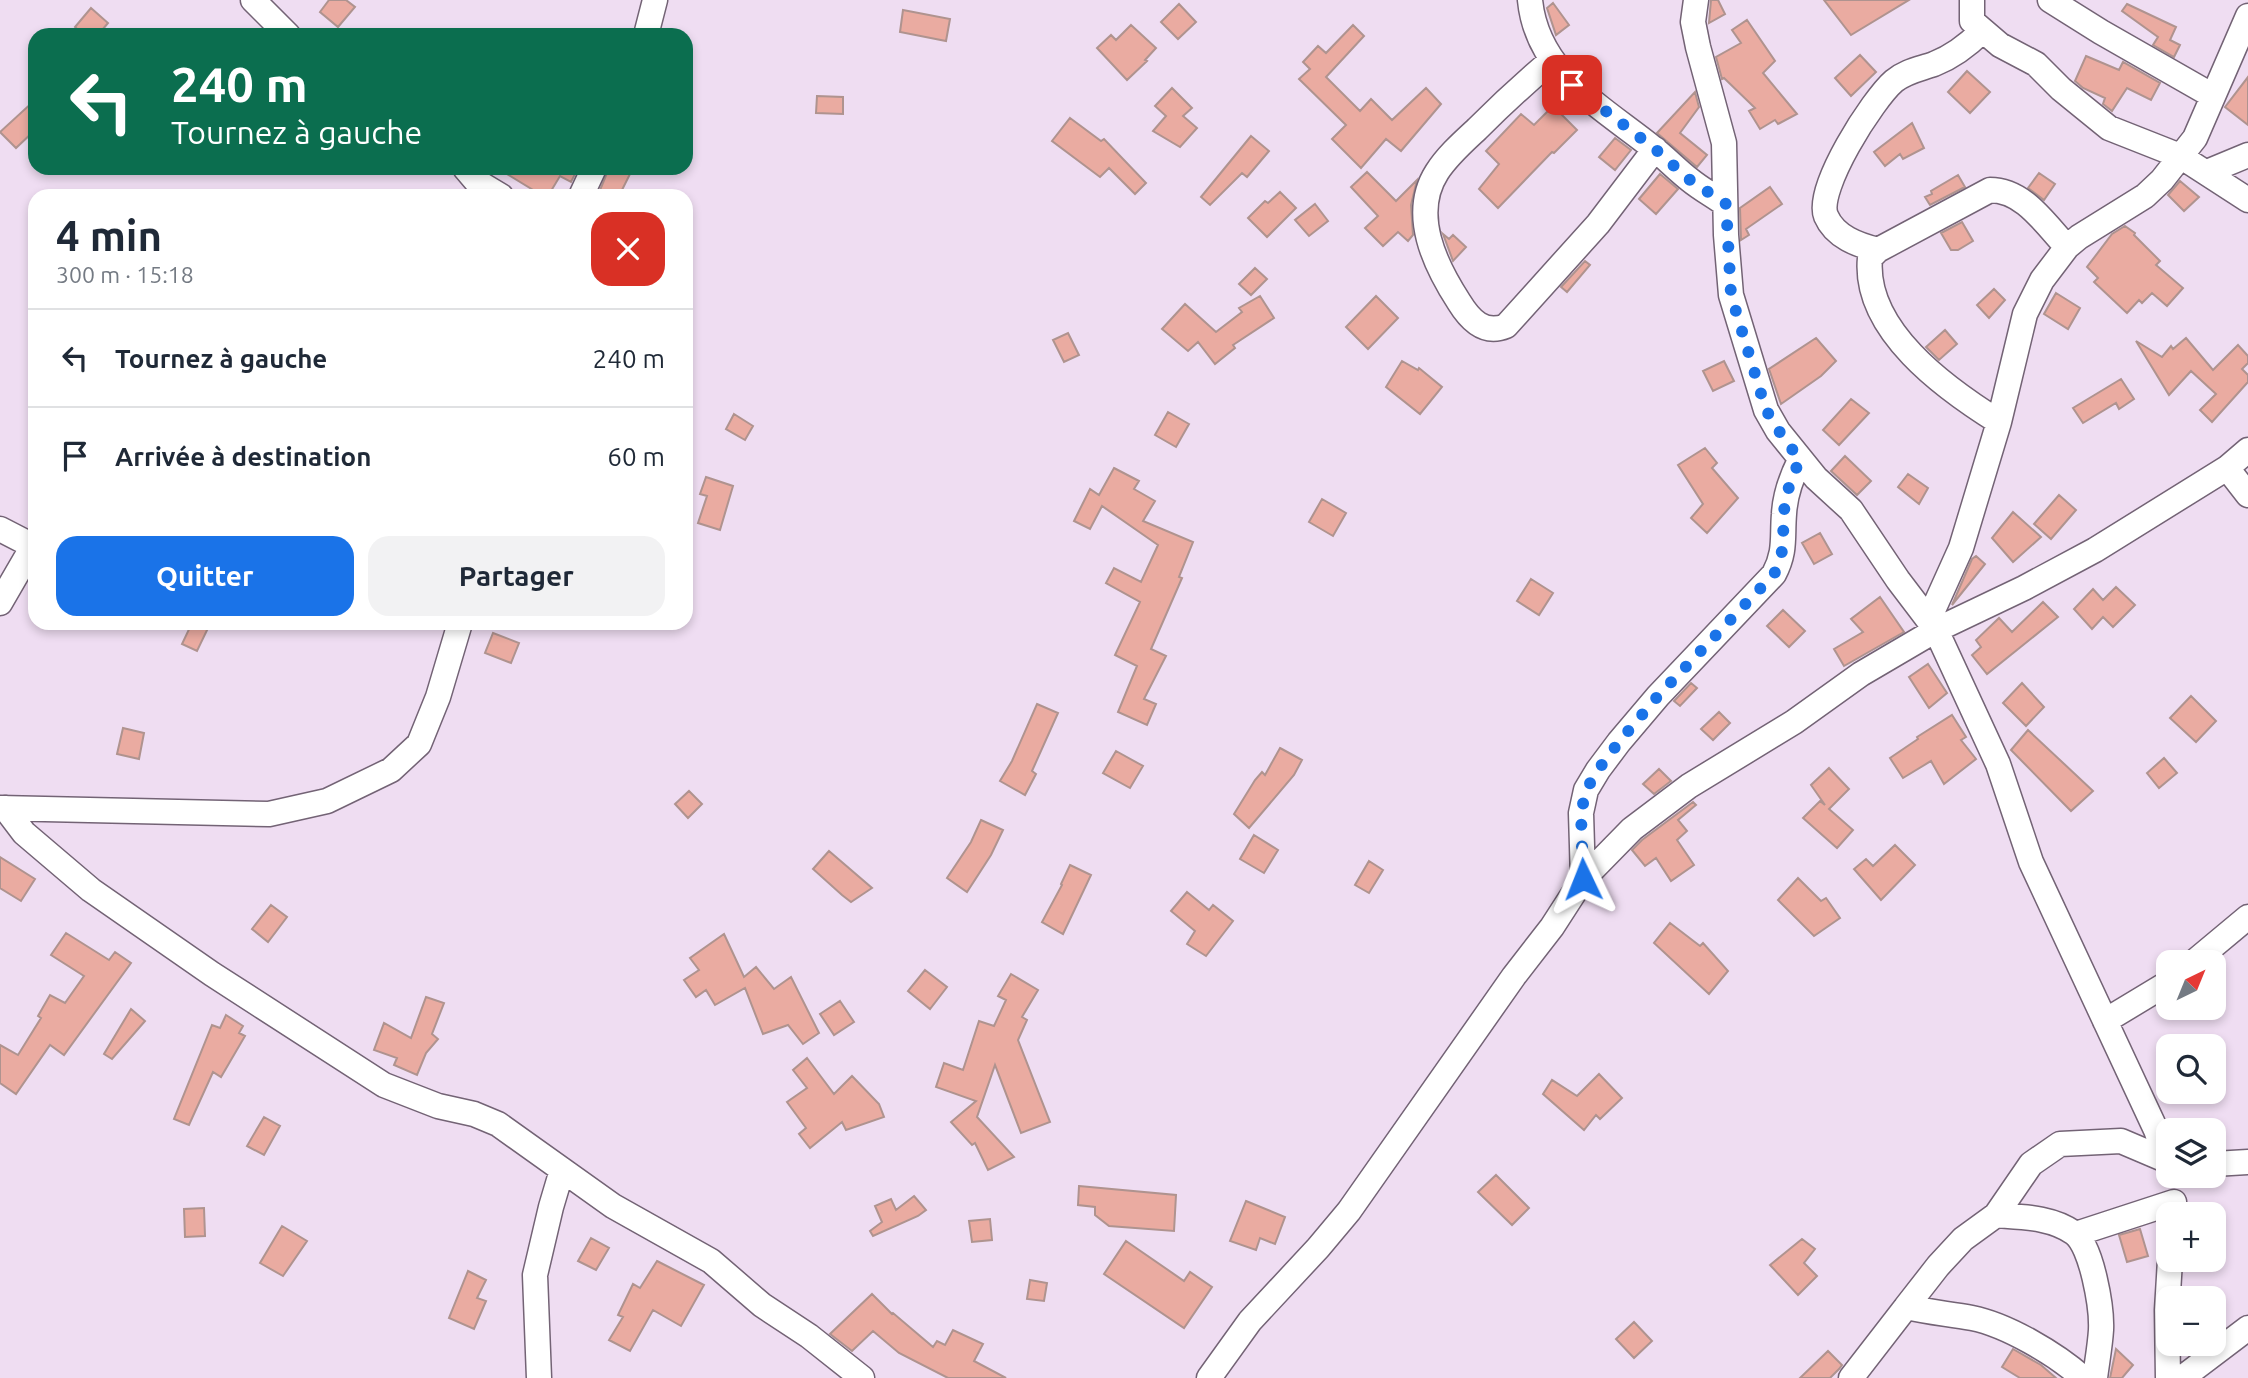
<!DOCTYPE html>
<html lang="fr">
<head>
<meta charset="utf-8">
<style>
	body { margin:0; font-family:Ubuntu,sans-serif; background:#f2f2f3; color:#1f2937; height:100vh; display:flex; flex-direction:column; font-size:26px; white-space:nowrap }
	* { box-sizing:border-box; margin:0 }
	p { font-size:23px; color:#747a83 }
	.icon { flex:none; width:38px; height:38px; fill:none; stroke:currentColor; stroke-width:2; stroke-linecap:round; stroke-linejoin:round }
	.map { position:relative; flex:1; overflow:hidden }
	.details { position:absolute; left:28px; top:189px; width:665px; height:441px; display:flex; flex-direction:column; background:#fff; border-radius:21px; box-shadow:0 4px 10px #0003 }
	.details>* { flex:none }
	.banner { position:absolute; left:28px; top:28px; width:665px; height:147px; border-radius:21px; box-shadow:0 4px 10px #0003; background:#0b6e4f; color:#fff; overflow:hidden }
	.needle { width:46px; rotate:43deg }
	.tools { position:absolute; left:2156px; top:950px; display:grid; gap:14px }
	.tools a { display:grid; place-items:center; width:70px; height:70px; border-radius:14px; background:#fff; box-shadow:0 4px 10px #0003; font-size:35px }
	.pin { position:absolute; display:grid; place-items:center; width:60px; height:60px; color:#fff; margin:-30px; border-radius:14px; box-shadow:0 4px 10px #0006 }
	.me { position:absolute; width:77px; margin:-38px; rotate:358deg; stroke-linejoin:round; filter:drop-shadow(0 0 5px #0008) }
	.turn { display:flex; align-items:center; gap:24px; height:147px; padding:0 28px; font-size:32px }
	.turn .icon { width:91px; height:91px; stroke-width:2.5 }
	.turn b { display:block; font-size:49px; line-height:60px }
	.round { display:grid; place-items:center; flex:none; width:74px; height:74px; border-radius:21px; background:#f2f2f3 }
	.overview { display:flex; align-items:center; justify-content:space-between; height:119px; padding:0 28px }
	h1 { font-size:42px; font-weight:600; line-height:52px }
	.button { display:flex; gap:14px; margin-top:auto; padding:14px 28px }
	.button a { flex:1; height:80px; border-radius:21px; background:#1a73e8; color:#fff; font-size:28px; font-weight:600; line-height:80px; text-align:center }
	.button a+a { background:#f2f2f3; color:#1f2937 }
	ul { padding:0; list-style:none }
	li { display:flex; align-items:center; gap:21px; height:98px; padding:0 28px; border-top:2px solid #e0e1e3 }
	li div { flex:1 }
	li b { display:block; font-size:26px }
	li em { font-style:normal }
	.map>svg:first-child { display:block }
	.building { fill:#eaaba1; stroke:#af938f; stroke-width:2 }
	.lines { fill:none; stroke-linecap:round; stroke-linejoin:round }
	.street-casing { stroke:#736375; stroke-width:27 }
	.street { stroke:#fff; stroke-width:24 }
	.route { stroke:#1a73e8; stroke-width:12; stroke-dasharray:0 21.6 }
</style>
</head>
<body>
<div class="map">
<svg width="2248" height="1378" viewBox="0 0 2248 1378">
	<rect width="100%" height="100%" fill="#efddf2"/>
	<path class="building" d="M 329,0 L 346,0 L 355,7 L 338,27 L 320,12 Z
		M 1711,0 L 1718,0 L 1725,14 L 1709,23 Z
		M 1824,0 L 1909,0 L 1851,35 Z
		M 1553,3 L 1569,25 L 1556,35 L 1547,8 Z
		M 1179,4 L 1196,22 L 1178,39 L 1161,22 Z
		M 2127,4 L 2176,27 L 2170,40 L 2180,45 L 2174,57 L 2153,45 L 2158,37 L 2122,11 Z
		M 91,8 L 108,23 L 98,35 L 83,35 L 75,27 Z
		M 903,10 L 950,19 L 946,41 L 900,32 Z
		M 1747,20 L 1775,61 L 1763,73 L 1797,114 L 1778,124 L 1775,120 L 1760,129 L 1749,111 L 1755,108 L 1724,78 L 1722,79 L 1716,57 L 1741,43 L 1732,30 Z
		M 1131,25 L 1156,48 L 1145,60 L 1147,61 L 1127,80 L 1097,48 L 1111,35 L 1116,40 Z
		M 1353,25 L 1364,36 L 1326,77 L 1360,111 L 1371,99 L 1392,120 L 1426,88 L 1441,104 L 1401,151 L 1386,139 L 1361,168 L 1332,139 L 1346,125 L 1299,79 L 1310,69 L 1303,62 L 1318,46 L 1326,53 Z
		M 1860,55 L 1876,72 L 1851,96 L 1835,78 Z
		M 2086,56 L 2119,70 L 2123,62 L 2160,83 L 2151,100 L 2127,88 L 2112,111 L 2103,104 L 2105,98 L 2083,88 L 2075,81 Z
		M 1967,71 L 1990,92 L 1970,113 L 1948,92 Z
		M 2248,77 L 2248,125 L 2225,107 Z
		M 1172,88 L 1192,108 L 1183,116 L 1197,128 L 1180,147 L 1153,131 L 1166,116 L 1155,106 Z
		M 1695,92 L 1699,107 L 1680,133 L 1707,155 L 1697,167 L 1657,133 Z
		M 817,96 L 843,97 L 843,114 L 816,113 Z
		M 35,100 L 35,130 L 16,148 L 0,132 Z
		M 1553,106 L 1577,130 L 1554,153 L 1552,152 L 1498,208 L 1479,189 L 1499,164 L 1486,151 L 1521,114 L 1534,125 Z
		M 1070,118 L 1101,141 L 1104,139 L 1146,183 L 1135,194 L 1109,168 L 1100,177 L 1052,141 Z
		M 1912,123 L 1924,148 L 1903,159 L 1900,154 L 1885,166 L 1874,152 Z
		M 1251,136 L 1269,151 L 1247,177 L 1242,173 L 1210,205 L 1201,197 Z
		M 1615,138 L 1631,150 L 1615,170 L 1599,157 Z
		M 497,168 L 578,168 L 571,182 L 560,176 L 548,196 L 543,196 Z
		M 609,168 L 617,168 L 630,174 L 619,196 L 598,195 Z
		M 1367,172 L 1396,201 L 1417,180 L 1411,205 L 1413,235 L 1408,241 L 1398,232 L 1383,246 L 1365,228 L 1378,216 L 1351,187 Z
		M 2039,173 L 2055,184 L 2044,200 L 2028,188 Z
		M 1660,174 L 1678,189 L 1656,214 L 1639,199 Z
		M 1958,175 L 1965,187 L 1930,205 L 1925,197 L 1932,194 L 1931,191 Z
		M 2180,181 L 2199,197 L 2184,211 L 2168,195 Z
		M 1770,187 L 1782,204 L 1746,229 L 1749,235 L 1741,240 L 1740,208 Z
		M 1280,192 L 1296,208 L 1267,237 L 1248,218 L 1265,201 L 1268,203 Z
		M 1315,204 L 1328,221 L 1309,236 L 1295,220 Z
		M 1962,222 L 1973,241 L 1958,250 L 1951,250 L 1941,233 Z
		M 2125,226 L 2135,233 L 2134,235 L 2160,261 L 2156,265 L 2183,288 L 2167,306 L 2152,293 L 2142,303 L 2139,300 L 2127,313 L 2094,282 L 2098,278 L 2087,267 L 2112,234 Z
		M 1443,234 L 1449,239 L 1453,235 L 1466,247 L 1453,261 Z
		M 1585,261 L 1590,265 L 1567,292 L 1561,287 Z
		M 1255,268 L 1267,279 L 1251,295 L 1239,284 Z
		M 1994,289 L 2005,300 L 1989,318 L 1977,305 Z
		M 2056,293 L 2080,308 L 2068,329 L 2044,314 Z
		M 1260,296 L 1274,318 L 1233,345 L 1235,348 L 1215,364 L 1198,342 L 1188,351 L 1162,329 L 1185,304 L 1216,332 L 1242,312 L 1239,308 Z
		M 1376,296 L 1398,318 L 1368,349 L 1346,327 Z
		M 1945,330 L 1957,344 L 1939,360 L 1926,347 Z
		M 1068,333 L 1079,355 L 1064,362 L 1053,340 Z
		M 1816,338 L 1836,361 L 1821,376 L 1781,404 L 1769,369 Z
		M 2186,338 L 2213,370 L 2238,345 L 2248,356 L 2248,363 L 2242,369 L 2248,375 L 2248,382 L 2212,422 L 2200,410 L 2216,394 L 2191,371 L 2169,395 L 2136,341 L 2162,357 L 2171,346 L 2173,349 Z
		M 1402,361 L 1418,370 L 1419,368 L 1442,387 L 1420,414 L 1386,387 Z
		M 1724,361 L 1734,381 L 1713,391 L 1703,371 Z
		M 2121,379 L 2134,399 L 2119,409 L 2116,403 L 2083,423 L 2073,408 Z
		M 1851,399 L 1869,413 L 1839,445 L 1823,430 Z
		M 1168,412 L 1189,424 L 1176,447 L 1155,435 Z
		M 734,414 L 753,426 L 745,440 L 726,429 Z
		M 1705,448 L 1717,463 L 1712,468 L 1738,498 L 1707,533 L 1691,518 L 1703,504 L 1678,465 Z
		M 1845,456 L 1871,481 L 1857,495 L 1831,471 Z
		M 1114,468 L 1139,481 L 1134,489 L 1155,501 L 1143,521 L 1193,542 L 1179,577 L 1182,578 L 1151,649 L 1166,656 L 1144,699 L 1156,704 L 1147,725 L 1118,712 L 1137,666 L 1115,655 L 1140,602 L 1106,583 L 1114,568 L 1141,582 L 1158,545 L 1102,506 L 1090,529 L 1074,521 L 1090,489 L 1099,495 Z
		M 1908,474 L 1928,488 L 1919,504 L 1898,487 Z
		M 706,477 L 733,486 L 720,530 L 698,523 L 707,496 L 700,494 Z
		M 2059,495 L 2076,510 L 2051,539 L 2034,524 Z
		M 1322,499 L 1346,513 L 1333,536 L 1309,522 Z
		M 2013,512 L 2041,537 L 2013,562 L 1992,538 Z
		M 1820,533 L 1832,554 L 1814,564 L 1802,543 Z
		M 1976,556 L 1985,564 L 1952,605 L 1972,559 Z
		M 1531,579 L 1553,593 L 1539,615 L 1517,601 Z
		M 2116,587 L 2135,605 L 2113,627 L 2103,617 L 2092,629 L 2074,609 L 2093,589 L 2103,600 Z
		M 1880,597 L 1904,632 L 1844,666 L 1834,649 L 1863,632 L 1851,619 Z
		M 2043,602 L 2058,617 L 1987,674 L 1972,655 L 1981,647 L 1976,640 L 1999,618 L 2012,632 Z
		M 1783,610 L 1805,631 L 1789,647 L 1767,626 Z
		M 192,623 L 208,628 L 197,651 L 182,644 Z
		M 493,633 L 519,643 L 511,663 L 485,653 Z
		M 1928,664 L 1947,693 L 1929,708 L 1909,677 Z
		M 1691,683 L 1697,688 L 1680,706 L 1674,701 Z
		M 2022,683 L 2044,707 L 2026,726 L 2003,703 Z
		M 2191,696 L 2216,721 L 2196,742 L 2170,718 Z
		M 1037,704 L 1058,713 L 1032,771 L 1036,774 L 1025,795 L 1000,781 L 1012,761 Z
		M 1719,712 L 1730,723 L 1713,740 L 1701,729 Z
		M 1952,715 L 1966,737 L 1961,740 L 1976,759 L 1944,784 L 1931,761 L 1903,778 L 1890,758 L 1918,739 L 1917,737 Z
		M 123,728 L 144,733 L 139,759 L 117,754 Z
		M 2028,730 L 2093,791 L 2071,811 L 2011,750 Z
		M 1280,748 L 1302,760 L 1294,775 L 1249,828 L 1234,814 L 1255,780 L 1262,772 L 1265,775 Z
		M 1116,751 L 1143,766 L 1130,788 L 1103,773 Z
		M 2164,758 L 2177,773 L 2159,788 L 2147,773 Z
		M 1829,768 L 1849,789 L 1829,809 L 1853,830 L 1837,848 L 1803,818 L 1820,801 L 1825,805 L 1811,785 Z
		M 1659,769 L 1671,781 L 1654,794 L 1643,784 Z
		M 689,791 L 702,804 L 688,818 L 675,804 Z
		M 1693,802 L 1696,805 L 1678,820 L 1687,831 L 1677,840 L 1694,865 L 1671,881 L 1656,858 L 1645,866 L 1632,850 L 1642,840 Z
		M 981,820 L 1003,830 L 991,855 L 967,892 L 947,878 L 971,842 Z
		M 1254,835 L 1278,850 L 1264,873 L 1240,859 Z
		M 1895,845 L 1915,865 L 1881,900 L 1854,869 L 1866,859 L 1873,866 Z
		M 829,851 L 872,888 L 851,902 L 842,895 L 813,869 Z
		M 0,857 L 35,879 L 21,901 L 0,888 Z
		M 1369,861 L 1383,870 L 1369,893 L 1355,885 Z
		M 1070,865 L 1091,875 L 1063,934 L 1042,922 L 1062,885 L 1061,884 Z
		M 1798,878 L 1821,901 L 1826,898 L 1840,918 L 1814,936 L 1778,900 Z
		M 1187,892 L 1209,910 L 1213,905 L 1233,921 L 1206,956 L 1187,944 L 1195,931 L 1171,911 Z
		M 271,905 L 287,917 L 268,942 L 252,929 Z
		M 1670,923 L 1700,946 L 1703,943 L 1728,971 L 1709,994 L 1654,943 Z
		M 66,933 L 109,960 L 115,952 L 131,963 L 64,1055 L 50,1045 L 16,1094 L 0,1083 L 0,1045 L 18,1055 L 41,1018 L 38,1016 L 50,995 L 65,1003 L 84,976 L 51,955 Z
		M 724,934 L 744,977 L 756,967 L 774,989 L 791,977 L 819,1033 L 803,1044 L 788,1025 L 763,1034 L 745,988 L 715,1005 L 706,990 L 696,997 L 684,980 L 699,970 L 690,958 Z
		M 925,970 L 947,987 L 930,1009 L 908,991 Z
		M 1011,974 L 1038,990 L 1022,1017 L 1027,1020 L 1018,1040 L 1050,1122 L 1021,1133 L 995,1065 L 977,1117 L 1014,1157 L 988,1170 L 975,1143 L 972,1145 L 951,1122 L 976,1101 L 936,1087 L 944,1063 L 963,1070 L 979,1021 L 994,1026 L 1006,1000 L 998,996 Z
		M 426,997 L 444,1003 L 432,1034 L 438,1039 L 426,1053 L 417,1075 L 394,1065 L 397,1058 L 374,1050 L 384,1023 L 411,1038 Z
		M 840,1001 L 854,1022 L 834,1035 L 820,1014 Z
		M 131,1009 L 145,1021 L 112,1059 L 104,1054 Z
		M 226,1015 L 243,1026 L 239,1033 L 245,1036 L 221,1077 L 213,1072 L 189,1125 L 174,1119 L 212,1025 L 220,1028 Z
		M 807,1058 L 834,1094 L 852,1076 L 879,1104 L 884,1117 L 846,1130 L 842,1122 L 810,1148 L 799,1134 L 806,1128 L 787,1102 L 807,1088 L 793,1070 Z
		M 1599,1074 L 1622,1098 L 1600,1119 L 1596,1115 L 1584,1130 L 1543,1094 L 1552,1080 L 1577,1096 Z
		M 264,1117 L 280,1126 L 264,1155 L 247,1146 Z
		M 1496,1175 L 1529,1208 L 1512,1225 L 1478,1192 Z
		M 1079,1186 L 1176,1195 L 1174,1231 L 1109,1226 L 1095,1215 L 1095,1207 L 1078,1205 Z
		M 914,1196 L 926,1210 L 918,1216 L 873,1236 L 870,1231 L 882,1222 L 875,1206 L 891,1199 L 896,1210 Z
		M 1246,1201 L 1285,1217 L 1275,1244 L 1260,1238 L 1256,1250 L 1230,1241 Z
		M 204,1208 L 205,1236 L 185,1237 L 184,1209 Z
		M 990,1219 L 992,1240 L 972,1242 L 969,1221 Z
		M 282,1226 L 307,1241 L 283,1276 L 260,1263 Z
		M 2140,1229 L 2148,1256 L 2127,1262 L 2119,1235 Z
		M 591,1238 L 609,1248 L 596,1270 L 578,1261 Z
		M 1802,1239 L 1815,1249 L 1804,1263 L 1817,1276 L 1798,1295 L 1770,1265 Z
		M 1126,1241 L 1184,1281 L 1190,1272 L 1212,1287 L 1184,1328 L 1104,1274 Z
		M 657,1261 L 704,1285 L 681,1326 L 653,1310 L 630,1351 L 609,1340 L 623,1317 L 618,1315 L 633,1284 L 640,1288 Z
		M 468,1271 L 486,1280 L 477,1298 L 486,1301 L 474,1329 L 449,1318 Z
		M 1030,1280 L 1047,1283 L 1044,1301 L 1027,1299 Z
		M 872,1294 L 892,1314 L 893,1313 L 933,1347 L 937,1341 L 945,1345 L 953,1330 L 983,1344 L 974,1361 L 1006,1378 L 948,1378 L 899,1353 L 873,1331 L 852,1351 L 830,1334 Z
		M 1634,1322 L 1652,1341 L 1634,1358 L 1616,1339 Z
		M 2013,1349 L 2041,1365 L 2056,1378 L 2020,1378 L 2002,1367 Z
		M 2116,1349 L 2133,1365 L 2122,1378 L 2110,1378 Z
		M 1828,1351 L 1842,1365 L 1839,1369 L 1830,1378 L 1800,1378 Z"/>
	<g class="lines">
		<defs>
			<path id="street" d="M 253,0 L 288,35
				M 1530,0 C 1537,73 1602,107 1653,148 C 1666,158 1677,170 1690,180 C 1701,189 1714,196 1725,204
				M 1696,0 L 1693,22 L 1698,47 L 1724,143 L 1726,235 L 1731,295 L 1766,410 L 1778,431 L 1816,478 L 1851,510 L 1898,580 L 1936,630 L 1998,764 L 2031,862 L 2156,1130 L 2168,1163
				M 1972,0 L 1972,21 L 2000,45 L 2036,64 L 2061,89 L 2109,128 L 2180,156 L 2248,200
				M 2050,0 L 2101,32 L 2213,96
				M 646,35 L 655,0
				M 1552,60 C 1526,82 1501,105 1477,129 C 1463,142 1447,156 1437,172 C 1410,214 1435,265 1459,302 C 1470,320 1484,335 1506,326 L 1598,224 L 1655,149
				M 465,168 L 476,181 L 501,196
				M 2207,172 L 2248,155
				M 581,196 L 594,168
				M 1878,250 C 1858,245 1835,237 1826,216 C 1815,189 1873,99 1894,81 C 1906,71 1920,69 1934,64 C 1952,57 1968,45 1982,31
				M 1999,422 C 1946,389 1863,330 1870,258 L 1878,250 L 1990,190 C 2024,190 2045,224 2067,247
				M 2227,468 L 2248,495
				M 0,529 L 33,546 L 0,603
				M 1929,619 L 1961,548 L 1999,422 L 2025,314 L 2042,280 L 2067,247 L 2079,237 L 2145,196 L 2162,180 L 2195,138 L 2248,16
				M 0,808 L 269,814 L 327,801 L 391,770 L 419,744 L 438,697 L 460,623
				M 5,808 L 24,833 L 91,890 L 212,974 L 384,1085 L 438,1106 L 474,1114 L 498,1124 L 613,1206 L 711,1261 L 762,1305 L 809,1336 L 862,1378
				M 1583,879 L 1581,813 L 1586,790 L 1598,770 L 1619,742 L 1658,696 L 1774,574 C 1786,551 1782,538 1784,514 C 1785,495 1792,476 1800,460
				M 2194,962 L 2248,917
				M 2105,1021 L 2168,983
				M 2214,1164 L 2248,1162
				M 1996,1215 L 2031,1164 L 2060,1144 L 2121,1141 L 2168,1161
				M 2076,1234 L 2174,1202
				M 1906,1307 L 1938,1266 L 1963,1239 L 1996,1215 C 2022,1217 2052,1217 2074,1233 C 2092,1246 2102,1308 2101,1330 C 2100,1346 2097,1362 2095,1378
				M 539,1378 L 535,1275 L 551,1207 L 562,1170
				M 1209,1378 L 1250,1321 L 1318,1248 L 1349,1211 L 1514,976 L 1552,927 L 1583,879 L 1632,829 L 1689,786 L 1794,722 L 1861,674 L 1936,630 L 2024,588 L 2095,550 L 2227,468 L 2248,450
				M 1851,1378 L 1906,1307 C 1928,1312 1950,1314 1972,1318 C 2007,1325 2056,1354 2083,1378
				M 2168,1378 L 2167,1310 L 2170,1260
				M 2182,1378 L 2248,1328"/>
		</defs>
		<use href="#street" class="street-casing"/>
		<use href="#street" class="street"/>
	</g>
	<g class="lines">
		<path class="route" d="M 1572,85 L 1655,149 L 1690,180 L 1726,204 L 1731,295 L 1766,410 L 1779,431 L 1800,460 C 1792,476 1785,495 1784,513 C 1782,538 1786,551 1774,574 L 1658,696 L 1619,742 L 1598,770 L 1586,790 L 1581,813 L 1583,879"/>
	</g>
</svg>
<div class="tools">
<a><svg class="needle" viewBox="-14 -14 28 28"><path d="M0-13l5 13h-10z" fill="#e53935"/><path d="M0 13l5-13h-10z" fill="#747a83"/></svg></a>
<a><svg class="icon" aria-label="search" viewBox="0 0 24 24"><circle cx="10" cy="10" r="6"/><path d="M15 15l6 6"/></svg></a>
<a><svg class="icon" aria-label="layers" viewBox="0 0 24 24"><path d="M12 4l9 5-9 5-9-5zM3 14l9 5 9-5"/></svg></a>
<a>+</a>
<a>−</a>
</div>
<div class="pin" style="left:1572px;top:85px;background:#d93025"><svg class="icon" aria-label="arrive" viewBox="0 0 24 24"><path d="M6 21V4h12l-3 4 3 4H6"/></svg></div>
<svg class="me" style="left:1583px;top:879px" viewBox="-20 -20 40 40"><path d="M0-17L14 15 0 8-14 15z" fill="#1a73e8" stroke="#fff" stroke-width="4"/></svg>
<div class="banner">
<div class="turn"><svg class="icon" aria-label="left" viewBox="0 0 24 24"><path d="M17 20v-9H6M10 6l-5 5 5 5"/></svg><div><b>240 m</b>Tournez à gauche</div></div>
</div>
<section class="details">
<div class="overview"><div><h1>4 min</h1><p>300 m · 15:18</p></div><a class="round" style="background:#d93025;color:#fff"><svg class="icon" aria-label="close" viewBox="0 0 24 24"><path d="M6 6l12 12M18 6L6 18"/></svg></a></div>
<ul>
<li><svg class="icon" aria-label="left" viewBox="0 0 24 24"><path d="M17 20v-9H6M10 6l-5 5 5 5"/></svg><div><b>Tournez à gauche</b></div><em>240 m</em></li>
<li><svg class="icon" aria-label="arrive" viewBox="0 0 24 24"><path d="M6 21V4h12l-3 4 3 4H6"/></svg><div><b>Arrivée à destination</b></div><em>60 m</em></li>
</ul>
<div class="button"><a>Quitter</a><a>Partager</a></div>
</section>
</div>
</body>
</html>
